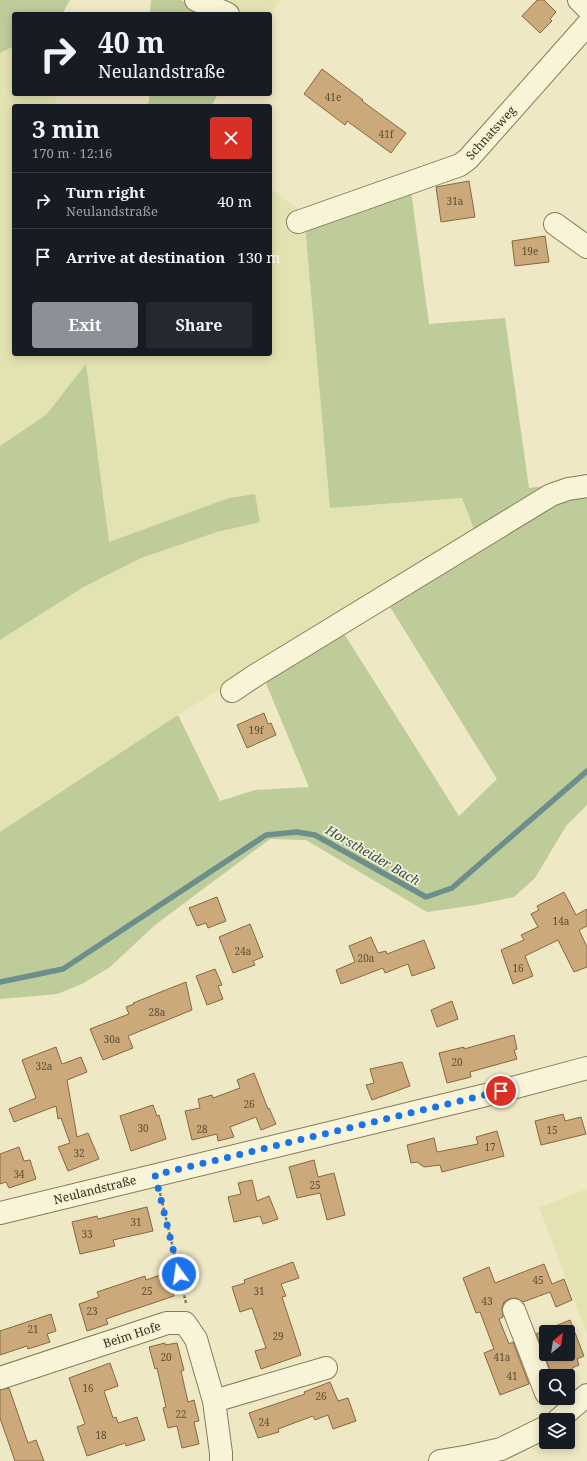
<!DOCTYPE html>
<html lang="en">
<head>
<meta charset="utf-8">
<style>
	body { margin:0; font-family:"Noto Serif",serif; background:#242831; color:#f1f3f6; height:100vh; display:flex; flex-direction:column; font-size:15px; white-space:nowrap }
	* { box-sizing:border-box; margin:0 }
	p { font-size:13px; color:#9ea1a6 }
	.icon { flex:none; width:22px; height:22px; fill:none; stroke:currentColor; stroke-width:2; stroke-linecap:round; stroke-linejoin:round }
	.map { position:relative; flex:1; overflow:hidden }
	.details { position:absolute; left:12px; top:104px; width:260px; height:252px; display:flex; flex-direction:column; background:#171b24; border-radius:4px; box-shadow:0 2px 10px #0003 }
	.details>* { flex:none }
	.top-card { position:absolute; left:12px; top:12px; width:260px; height:84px; border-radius:4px; box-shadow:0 2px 10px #0003; background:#171b24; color:#f1f3f6; overflow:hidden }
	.needle { width:26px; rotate:30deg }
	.tools { position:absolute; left:539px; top:1325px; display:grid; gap:8px }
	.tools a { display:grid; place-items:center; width:36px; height:36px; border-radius:4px; background:#171b24; box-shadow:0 2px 10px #0003; font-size:20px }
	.pin { position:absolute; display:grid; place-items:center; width:34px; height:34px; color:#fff; margin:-17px; border:2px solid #fff; border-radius:50%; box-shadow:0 1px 4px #0007 }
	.me { position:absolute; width:44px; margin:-22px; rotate:346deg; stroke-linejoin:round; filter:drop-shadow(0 0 3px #0008) }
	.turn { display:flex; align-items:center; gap:14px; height:84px; padding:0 20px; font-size:18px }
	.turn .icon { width:52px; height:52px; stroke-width:2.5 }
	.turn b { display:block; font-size:28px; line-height:34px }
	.round { display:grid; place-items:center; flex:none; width:42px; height:42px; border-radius:4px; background:#242831 }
	.headline { display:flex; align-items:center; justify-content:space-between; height:68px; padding:0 20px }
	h1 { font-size:24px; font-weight:700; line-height:30px }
	.cta { display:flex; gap:8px; margin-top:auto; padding:8px 20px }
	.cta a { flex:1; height:46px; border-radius:4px; background:#8c9099; color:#fff; font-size:16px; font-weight:700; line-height:46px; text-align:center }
	.cta a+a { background:#242831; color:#f1f3f6 }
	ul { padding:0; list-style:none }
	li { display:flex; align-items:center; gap:12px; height:56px; padding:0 20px; border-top:1px solid #363941 }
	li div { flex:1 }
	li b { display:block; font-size:15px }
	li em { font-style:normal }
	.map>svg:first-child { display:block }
	.farmland { fill:#e3e3b1 }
	.green { fill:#bdcc98 }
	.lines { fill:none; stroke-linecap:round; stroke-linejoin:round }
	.stream { stroke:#6c8f8c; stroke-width:5.5 }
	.building { fill:#cba97a; stroke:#876841; fill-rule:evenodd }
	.minor-casing { stroke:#887a5a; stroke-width:24 }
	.path { stroke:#887a5a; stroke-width:2.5; stroke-dasharray:3 2; stroke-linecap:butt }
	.minor { stroke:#f8f4d7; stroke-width:22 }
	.route { stroke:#1a73e8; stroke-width:7; stroke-dasharray:0 12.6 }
	.labels { text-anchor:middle; stroke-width:3.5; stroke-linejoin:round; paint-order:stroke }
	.number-label { font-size:10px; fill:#5d4e35 }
	.street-label { font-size:12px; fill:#382f1e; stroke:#f5f1d3 }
	.water-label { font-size:13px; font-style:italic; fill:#2e5358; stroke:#f5f1d3 }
</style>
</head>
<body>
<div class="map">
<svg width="587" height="1461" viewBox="0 0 587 1461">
	<rect width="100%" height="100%" fill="#eee8c4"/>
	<path class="farmland" d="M 204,0 L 281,0 L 270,14 L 235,14 Z
		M 14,46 L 14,94 L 54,94 L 58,106 L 14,106 L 14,354 L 270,354 L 270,188 L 304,213 L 330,508 L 462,498 L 476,534 L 380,590 L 178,715 L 0,832 L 0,640 L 82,588 L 141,558 L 217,532 L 260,522 L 255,494 L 229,498 L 109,542 L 86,365 L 46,415 L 0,446 L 0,53 Z
		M 587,1189 L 587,1334 L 539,1207 Z"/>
	<path class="green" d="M 0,0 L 70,0 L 62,14 L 14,14 L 14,46 L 0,53 Z
		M 151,0 L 180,0 L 216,14 L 150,14 Z
		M 149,94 L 218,94 L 211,106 L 147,106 L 149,101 Z
		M 411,191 L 429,324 L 505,318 L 529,488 L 569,483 L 476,534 L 462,498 L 330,508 L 305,225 Z
		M 86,364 L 109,542 L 229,498 L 255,494 L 260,522 L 217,532 L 141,558 L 82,588 L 0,640 L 0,446 L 46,415 Z
		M 587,491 L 587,805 L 566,826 L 535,878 L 514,897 L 476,905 L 427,912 L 306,840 L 270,839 L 155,925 L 110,967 L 82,984 L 57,994 L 0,999 L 0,832 L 178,715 L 220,801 L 255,790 L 309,787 L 263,676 L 338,624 L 459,816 L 497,779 L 387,602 L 553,499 Z"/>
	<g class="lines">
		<path class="stream" d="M 0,982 L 63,969 L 266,835 L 297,832 L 315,835 L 426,897 L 452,888 L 587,771"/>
	</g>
	<path class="building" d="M 537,0 L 544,0 L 556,12 L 550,19 L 552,21 L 540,33 L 522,16 Z
		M 322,69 L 363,100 L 362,101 L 406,133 L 391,153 L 347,121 L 345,125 L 304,94 Z
		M 469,181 L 475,217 L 441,222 L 436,187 Z
		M 545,236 L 549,262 L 515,266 L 512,241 Z
		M 264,713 L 268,724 L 271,723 L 276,735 L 247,748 L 237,725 Z
		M 564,892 L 576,915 L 587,909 L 587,926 L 579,930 L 587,947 L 587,967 L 574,972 L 558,940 L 525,956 L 533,976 L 513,984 L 501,950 L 524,940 L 521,935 L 538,927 L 531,914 L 539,910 L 537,906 Z
		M 217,897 L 226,921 L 208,928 L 206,923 L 197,926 L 189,908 Z
		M 250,924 L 263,957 L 253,961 L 255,965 L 233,973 L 219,937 Z
		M 371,937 L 378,953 L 386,951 L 387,954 L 424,940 L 435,968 L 412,976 L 408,964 L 385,973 L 383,968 L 341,984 L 336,970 L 355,962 L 349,946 Z
		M 215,969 L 222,985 L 218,986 L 223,999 L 207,1005 L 196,976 Z
		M 186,982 L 192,1010 L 128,1036 L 133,1048 L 103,1060 L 90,1029 L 129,1014 L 126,1007 L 134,1004 L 133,1003 Z
		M 452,1001 L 458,1019 L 437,1027 L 431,1010 Z
		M 514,1035 L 517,1049 L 514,1050 L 517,1059 L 470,1072 L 471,1077 L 447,1083 L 439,1053 L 464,1047 L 464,1049 Z
		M 56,1047 L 62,1064 L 81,1057 L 87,1072 L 67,1080 L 77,1137 L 88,1133 L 99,1159 L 68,1171 L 58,1147 L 70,1143 L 61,1118 L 58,1119 L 56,1106 L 14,1122 L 9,1109 L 36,1098 L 22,1060 Z
		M 402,1062 L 410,1086 L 372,1100 L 366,1085 L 374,1083 L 370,1069 Z
		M 254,1073 L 268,1109 L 269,1108 L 276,1124 L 261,1130 L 256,1117 L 230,1127 L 234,1137 L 218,1141 L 217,1134 L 192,1140 L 185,1111 L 200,1108 L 198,1099 L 212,1095 L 213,1098 L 240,1088 L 237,1080 Z
		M 153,1105 L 157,1116 L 159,1115 L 166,1139 L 131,1151 L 120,1116 Z
		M 563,1114 L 565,1121 L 581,1117 L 586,1134 L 541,1145 L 535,1121 Z
		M 497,1131 L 504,1156 L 442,1172 L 440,1165 L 424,1167 L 417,1162 L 411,1163 L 407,1145 L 434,1138 L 437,1152 L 478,1144 L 476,1137 Z
		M 19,1147 L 24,1161 L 30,1160 L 36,1179 L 9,1188 L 6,1182 L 0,1184 L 0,1154 Z
		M 314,1160 L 318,1177 L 334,1173 L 345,1215 L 327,1220 L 320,1193 L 297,1198 L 289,1167 Z
		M 252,1180 L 257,1201 L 269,1196 L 278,1219 L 263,1224 L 260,1216 L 234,1222 L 228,1197 L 241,1194 L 238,1183 Z
		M 147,1207 L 153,1231 L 113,1240 L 115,1246 L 80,1254 L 72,1222 L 97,1216 L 98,1219 Z
		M 293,1262 L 299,1278 L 281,1284 L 286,1296 L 282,1297 L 301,1355 L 261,1369 L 255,1351 L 266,1348 L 252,1308 L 240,1312 L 232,1287 L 245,1283 L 244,1280 Z
		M 544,1264 L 552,1284 L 564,1279 L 572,1300 L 556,1307 L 550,1292 L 523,1302 L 516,1298 L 509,1299 L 504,1302 L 502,1308 L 503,1317 L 499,1319 L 509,1344 L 513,1342 L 529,1384 L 500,1395 L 484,1353 L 494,1349 L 480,1312 L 476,1313 L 463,1278 L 489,1267 L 495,1283 Z
		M 166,1273 L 174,1296 L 106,1319 L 108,1324 L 87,1331 L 79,1304 L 99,1297 L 97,1292 L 145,1276 L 146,1280 Z
		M 51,1314 L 56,1331 L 47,1334 L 50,1342 L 28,1349 L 27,1346 L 0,1355 L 0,1331 Z
		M 570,1320 L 584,1356 L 577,1359 L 579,1365 L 572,1368 L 573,1371 L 561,1376 L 554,1376 L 554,1374 L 552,1375 L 536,1334 ZM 546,1332 L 568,1332 L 568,1354 L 546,1354 Z
		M 165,1343 L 165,1345 L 177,1343 L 184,1370 L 181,1371 L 188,1402 L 194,1400 L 199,1421 L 194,1422 L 199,1444 L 182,1448 L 177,1426 L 168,1428 L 163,1408 L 166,1407 L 157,1368 L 155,1369 L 149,1347 Z
		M 110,1363 L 118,1386 L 104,1391 L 113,1418 L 116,1417 L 118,1423 L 137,1417 L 145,1440 L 126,1446 L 125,1443 L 87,1456 L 77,1427 L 85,1424 L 69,1378 Z
		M 330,1382 L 338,1401 L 348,1398 L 356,1421 L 333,1429 L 328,1415 L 315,1420 L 313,1416 L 278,1429 L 279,1432 L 258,1438 L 249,1413 L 305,1394 L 304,1392 Z
		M 9,1388 L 28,1443 L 36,1440 L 44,1461 L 15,1461 L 0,1418 L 0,1390 Z"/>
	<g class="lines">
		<defs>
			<path id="minor" d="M 196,0 L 228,14
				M 579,0 L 587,8
				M 298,222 L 460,165 L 468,159 L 587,25
				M 555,224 L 587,247
				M 232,691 L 256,675 L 551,495 L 568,489 L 587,486
				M 0,1213 L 486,1095 L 587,1068
				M 514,1310 L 546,1393
				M 0,1378 L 167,1323 L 185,1323 L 196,1339 L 214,1401 L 221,1453 L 221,1461
				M 214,1401 L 326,1368
				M 558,1420 L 587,1395
				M 440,1461 L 470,1456 L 501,1449 L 546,1427"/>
		</defs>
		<use href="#minor" class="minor-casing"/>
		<path class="path" d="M 160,1193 L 186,1303"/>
		<use href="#minor" class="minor"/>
	</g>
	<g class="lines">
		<path class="route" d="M 179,1274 L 155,1175 L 501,1091"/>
	</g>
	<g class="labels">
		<g class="number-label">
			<text x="333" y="101">41e</text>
			<text x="386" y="138">41f</text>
			<text x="455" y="205">31a</text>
			<text x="530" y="255">19e</text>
			<text x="256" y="734">19f</text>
			<text x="561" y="925">14a</text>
			<text x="243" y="955">24a</text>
			<text x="366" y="962">20a</text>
			<text x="518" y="972">16</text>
			<text x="157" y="1016">28a</text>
			<text x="112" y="1043">30a</text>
			<text x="457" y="1066">20</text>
			<text x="44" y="1070">32a</text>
			<text x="249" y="1108">26</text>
			<text x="143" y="1132">30</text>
			<text x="202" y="1133">28</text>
			<text x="552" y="1134">15</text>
			<text x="490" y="1151">17</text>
			<text x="79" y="1157">32</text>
			<text x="19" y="1178">34</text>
			<text x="315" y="1189">25</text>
			<text x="136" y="1226">31</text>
			<text x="87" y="1238">33</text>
			<text x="538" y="1284">45</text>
			<text x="147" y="1295">25</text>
			<text x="259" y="1295">31</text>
			<text x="487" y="1305">43</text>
			<text x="92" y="1315">23</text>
			<text x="33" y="1333">21</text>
			<text x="278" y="1340">29</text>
			<text x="166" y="1361">20</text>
			<text x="502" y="1361">41a</text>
			<text x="512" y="1380">41</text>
			<text x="88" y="1392">16</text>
			<text x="321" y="1400">26</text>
			<text x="181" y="1418">22</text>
			<text x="264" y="1426">24</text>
			<text x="101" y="1439">18</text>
		</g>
		<g class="street-label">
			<text transform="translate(491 133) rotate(-48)" y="4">Schnatsweg</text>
			<text transform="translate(95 1190) rotate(-14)" y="4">Neulandstraße</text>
			<text transform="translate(132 1335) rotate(-18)" y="4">Beim Hofe</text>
		</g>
		<g class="water-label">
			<text transform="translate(373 855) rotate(30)" y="5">Horstheider Bach</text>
		</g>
	</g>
</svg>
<div class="tools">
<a><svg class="needle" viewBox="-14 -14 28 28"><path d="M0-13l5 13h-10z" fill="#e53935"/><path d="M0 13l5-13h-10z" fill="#9ea1a6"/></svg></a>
<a><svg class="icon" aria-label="search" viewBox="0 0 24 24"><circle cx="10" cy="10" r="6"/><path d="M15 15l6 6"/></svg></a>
<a><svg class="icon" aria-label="layers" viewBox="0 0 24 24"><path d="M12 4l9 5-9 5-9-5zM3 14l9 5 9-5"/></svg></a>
</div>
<div class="pin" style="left:501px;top:1091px;background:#d93025"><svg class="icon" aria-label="arrive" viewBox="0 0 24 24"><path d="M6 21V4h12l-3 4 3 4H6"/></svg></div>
<svg class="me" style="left:179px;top:1274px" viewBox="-20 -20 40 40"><circle r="17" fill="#1a73e8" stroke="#fff" stroke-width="3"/><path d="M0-11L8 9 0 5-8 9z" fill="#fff"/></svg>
<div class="top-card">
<div class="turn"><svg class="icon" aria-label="right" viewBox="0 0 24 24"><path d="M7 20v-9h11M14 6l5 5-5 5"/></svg><div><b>40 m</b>Neulandstraße</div></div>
</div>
<section class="details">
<div class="headline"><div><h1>3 min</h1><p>170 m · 12:16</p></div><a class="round" style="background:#d93025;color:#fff"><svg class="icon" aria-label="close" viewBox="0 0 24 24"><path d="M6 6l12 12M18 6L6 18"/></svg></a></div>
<ul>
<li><svg class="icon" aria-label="right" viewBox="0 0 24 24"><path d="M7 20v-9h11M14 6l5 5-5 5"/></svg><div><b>Turn right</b><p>Neulandstraße</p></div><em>40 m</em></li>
<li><svg class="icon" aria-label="arrive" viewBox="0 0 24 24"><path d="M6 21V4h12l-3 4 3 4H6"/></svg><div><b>Arrive at destination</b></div><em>130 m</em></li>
</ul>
<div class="cta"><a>Exit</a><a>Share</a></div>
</section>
</div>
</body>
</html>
